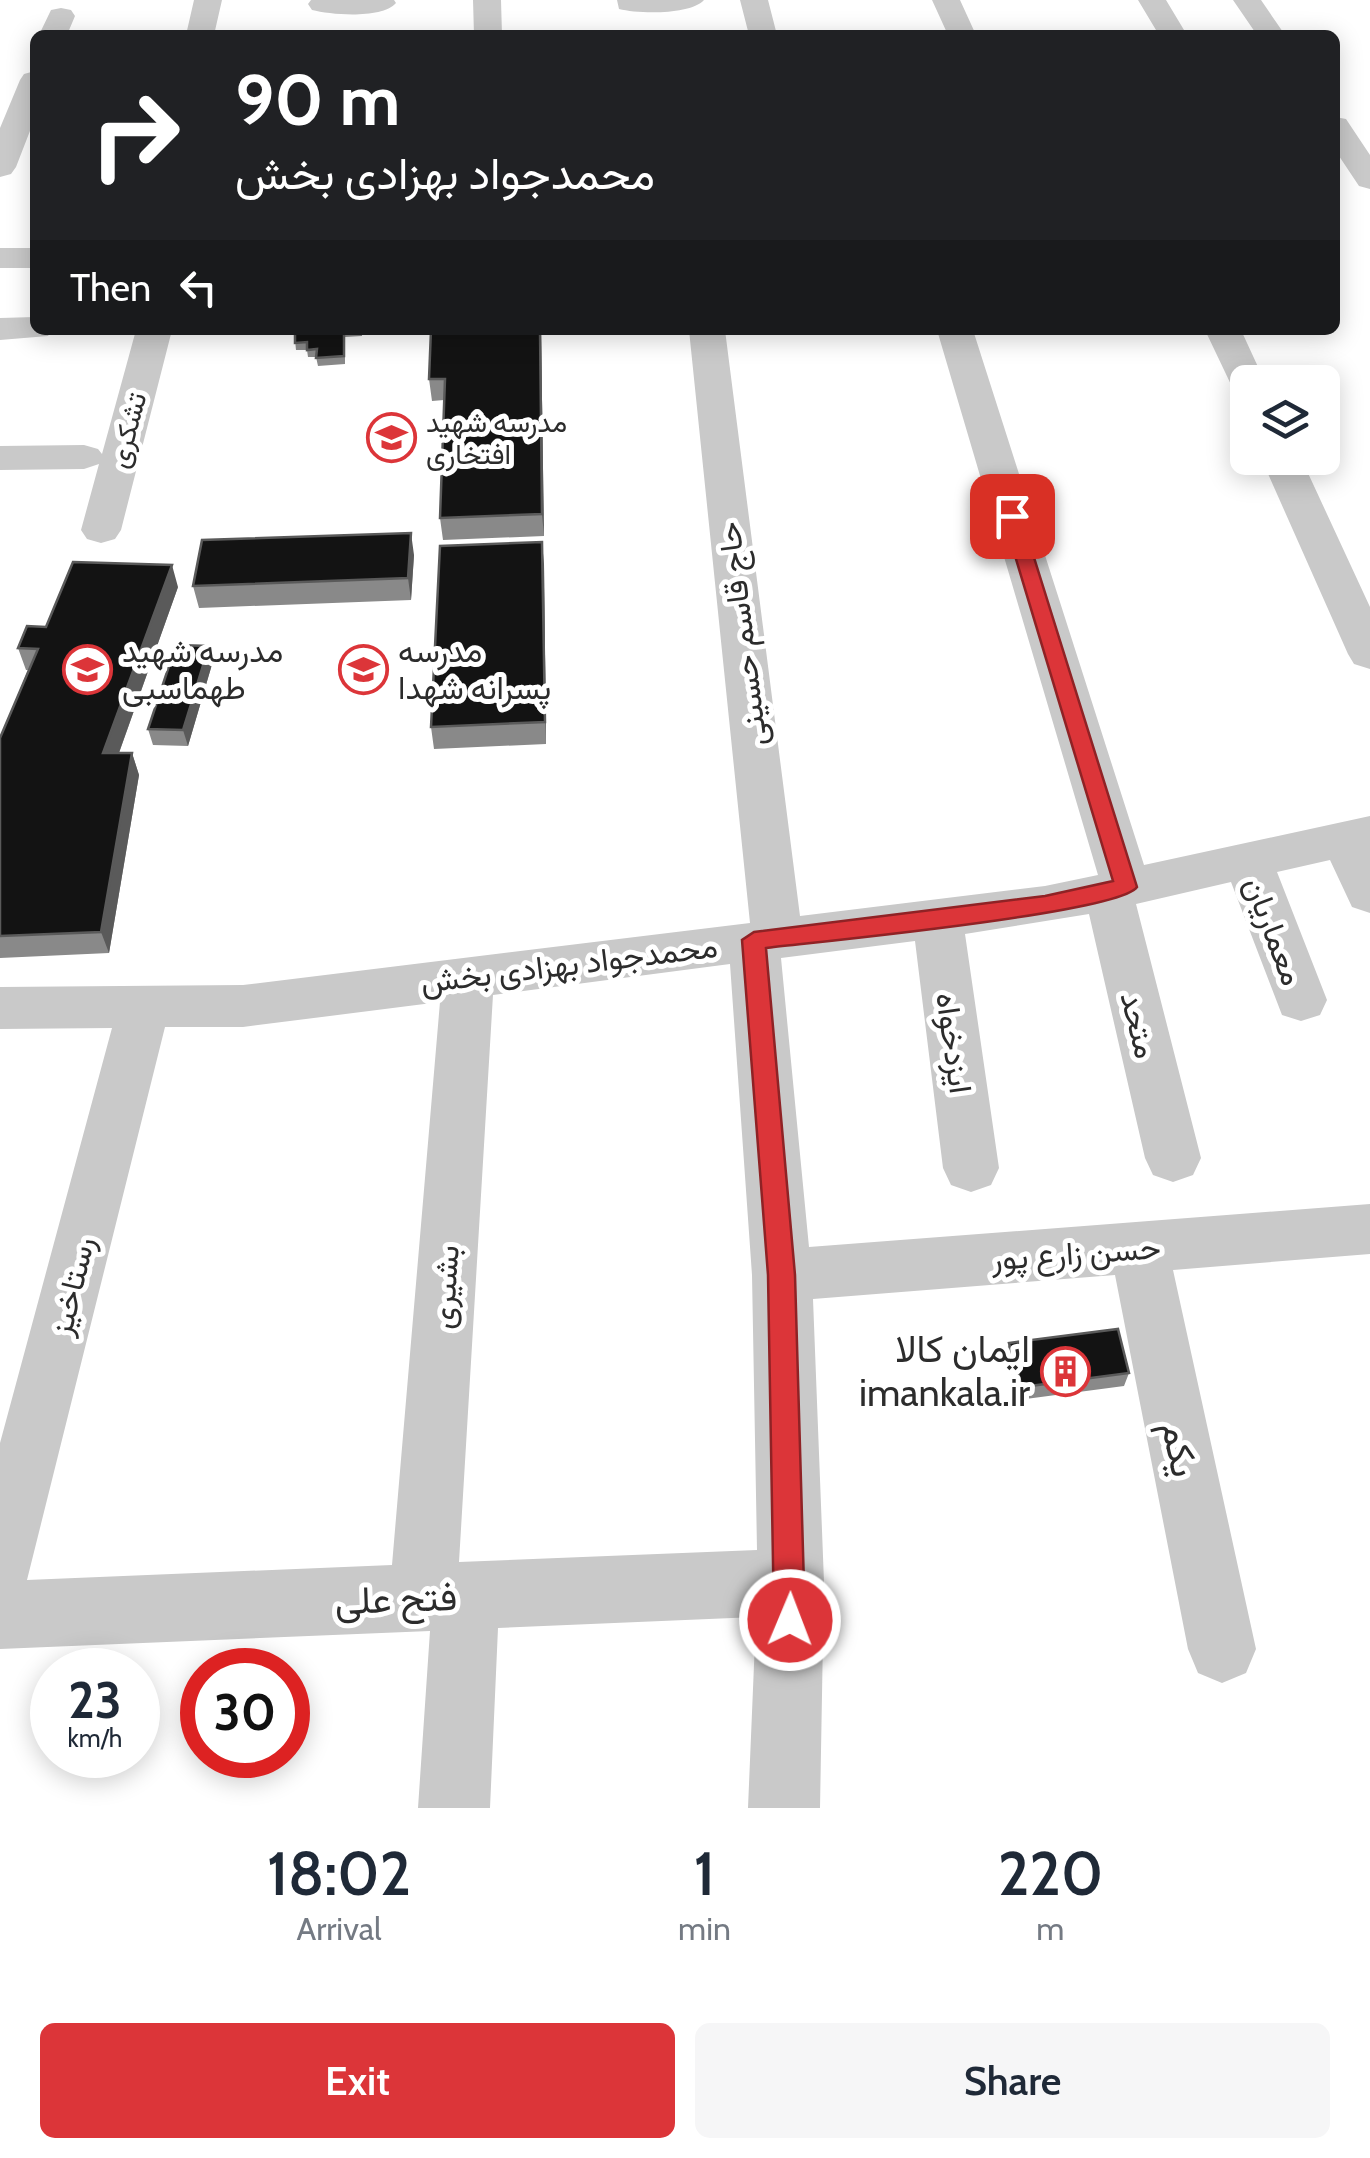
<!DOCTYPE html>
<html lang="en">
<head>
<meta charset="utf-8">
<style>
	body { margin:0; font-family:Cabin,Vazirmatn,sans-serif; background:#f6f6f7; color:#1f2937; height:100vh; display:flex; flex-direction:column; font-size:38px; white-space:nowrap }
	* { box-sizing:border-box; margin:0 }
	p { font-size:32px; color:#747a83 }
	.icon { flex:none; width:55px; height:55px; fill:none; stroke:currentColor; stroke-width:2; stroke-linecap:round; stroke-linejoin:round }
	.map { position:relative; height:1808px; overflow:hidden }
	.details { display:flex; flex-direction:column; background:#fff; flex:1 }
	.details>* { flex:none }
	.guide { position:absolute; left:30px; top:30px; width:1310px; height:305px; border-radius:15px; box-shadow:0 5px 25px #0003; background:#202124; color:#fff; overflow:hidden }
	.tools { position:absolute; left:1230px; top:365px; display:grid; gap:20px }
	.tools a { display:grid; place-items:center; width:110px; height:110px; border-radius:15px; background:#fff; box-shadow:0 5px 25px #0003; font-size:50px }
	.speed { position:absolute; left:30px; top:1648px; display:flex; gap:20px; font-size:50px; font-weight:700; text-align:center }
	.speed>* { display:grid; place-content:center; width:130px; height:130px; border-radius:50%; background:#fff; box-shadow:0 5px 25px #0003; line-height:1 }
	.speed small { font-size:25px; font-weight:400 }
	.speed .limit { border:15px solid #d22; background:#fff; color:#111 }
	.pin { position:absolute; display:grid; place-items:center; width:85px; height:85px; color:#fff; margin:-42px; border-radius:20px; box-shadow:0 5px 15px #0006 }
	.me { position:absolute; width:110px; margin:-55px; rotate:1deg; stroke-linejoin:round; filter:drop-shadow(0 0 8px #0008) }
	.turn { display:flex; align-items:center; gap:35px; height:210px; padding:0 40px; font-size:45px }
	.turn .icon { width:130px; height:130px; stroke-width:2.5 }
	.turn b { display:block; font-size:70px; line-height:85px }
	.then { display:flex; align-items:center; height:95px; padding:0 40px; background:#0003; gap:20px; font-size:38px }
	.eta { display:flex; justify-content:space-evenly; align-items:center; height:170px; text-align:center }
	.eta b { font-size:60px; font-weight:600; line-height:70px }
	.primary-button { display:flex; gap:20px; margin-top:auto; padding:20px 40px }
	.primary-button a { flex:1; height:115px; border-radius:15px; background:#dc3539; color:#fff; font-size:40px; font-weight:600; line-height:115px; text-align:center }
	.primary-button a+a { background:#f6f6f7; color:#1f2937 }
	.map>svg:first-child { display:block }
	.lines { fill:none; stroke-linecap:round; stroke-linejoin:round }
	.minor { fill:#c9c9c9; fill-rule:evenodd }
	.wall { fill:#898989 }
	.shaded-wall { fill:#5a5a5a }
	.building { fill:#131313; stroke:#5a5a5a; stroke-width:2.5 }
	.route { fill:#dc3539; stroke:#8f2225; stroke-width:2.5 }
	.labels { text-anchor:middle; stroke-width:10; stroke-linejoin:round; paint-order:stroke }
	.far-poi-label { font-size:28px; fill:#2c2c2c; stroke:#fff; text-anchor:start }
	.far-street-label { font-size:28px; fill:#2c2c2c; stroke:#fff }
	.street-label { font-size:32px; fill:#2c2c2c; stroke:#fff }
	.poi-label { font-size:32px; fill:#2c2c2c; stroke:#fff; text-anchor:start }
	.near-poi-label { font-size:38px; fill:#2c2c2c; stroke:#fff; text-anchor:end }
	.near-street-label { font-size:38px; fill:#2c2c2c; stroke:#fff }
</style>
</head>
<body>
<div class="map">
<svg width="1370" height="1808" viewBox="0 0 1370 1808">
	<rect width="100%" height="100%" fill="#fff"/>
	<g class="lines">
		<path class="minor" d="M 194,0 L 222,0 L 214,35 L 186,35 Z
			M 311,0 L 394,0 L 396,3 C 382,19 332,15 312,10 L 308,4 Z
			M 473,0 L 501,0 L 502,35 L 474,35 Z
			M 617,0 L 704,0 C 690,15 639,14 619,9 Z
			M 740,0 L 768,0 L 777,35 L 749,35 Z
			M 932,0 L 960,0 L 976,35 L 948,35 Z
			M 1138,0 L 1166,0 L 1187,35 L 1159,35 Z
			M 1233,0 L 1261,0 L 1285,35 L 1257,35 Z
			M 61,8 L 71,10 L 75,16 L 67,35 L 39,35 L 51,10 Z
			M 35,71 L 35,118 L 16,167 L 11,174 L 0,177 L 0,128 L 20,80 L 24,74 Z
			M 1335,117 L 1346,119 L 1370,155 L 1370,189 L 1359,186 L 1335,150 Z
			M 0,248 L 35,248 L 35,268 L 0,268 Z
			M 35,317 L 35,330 L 52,330 L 48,336 L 0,340 L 0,318 Z
			M 136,330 L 172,330 L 121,530 L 115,539 L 101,543 L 87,539 L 81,530 L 99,464 L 84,469 L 0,470 L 0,446 L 84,445 L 98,449 L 102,454 Z
			M 689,330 L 725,330 L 800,916 L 1045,886 L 1098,875 L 937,330 L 973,330 L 1144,865 L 1370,816 L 1370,913 L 1352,907 L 1330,860 L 1277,872 L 1327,1000 L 1320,1015 L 1301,1021 L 1282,1015 L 1231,882 L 1136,904 L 1201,1158 L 1193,1175 L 1173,1182 L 1153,1175 L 1145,1158 L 1089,914 L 965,934 L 999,1168 L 991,1185 L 971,1192 L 951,1185 L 943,1168 L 915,941 L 781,958 L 809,1247 L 1370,1204 L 1370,1254 L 1173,1270 L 1256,1649 L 1246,1673 L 1222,1683 L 1198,1673 L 1188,1649 L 1115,1275 L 813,1299 L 824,1582 L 820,1808 L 748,1808 L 756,1617 L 498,1628 L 490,1808 L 418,1808 L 430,1631 L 0,1649 L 0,1443 L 112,1028 L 0,1029 L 0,987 L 243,985 L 750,923 ZM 730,964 L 752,1275 L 757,1550 L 459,1562 L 493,995 ZM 440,1002 L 392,1565 L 27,1580 L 165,1027 L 243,1027 Z
			M 1205,330 L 1241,330 L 1265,382 L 1248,382 L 1248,396 L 1235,393 Z
			M 1261,458 L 1301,458 L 1370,607 L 1370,669 L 1354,664 L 1348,654 Z"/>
	</g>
	<path class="wall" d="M 294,330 L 362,330 L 362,336 L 345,337 L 345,364 L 318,366 L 316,357 L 308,357 L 307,350 L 296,350 Z
		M 541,330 L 544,536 L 443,540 L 440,518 L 444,400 L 432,401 L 429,379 Z
		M 414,555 L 411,600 L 199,608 L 193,586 Z
		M 544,564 L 546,744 L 434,749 L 431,727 Z
		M 178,587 L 119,753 L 132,753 L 139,775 L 109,953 L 0,958 L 0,738 L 28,670 L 26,670 L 18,648 L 46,627 Z
		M 209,646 L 213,661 L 188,746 L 153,745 L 148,729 Z
		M 1009,1343 L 1129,1373 L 1124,1386 L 1018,1400 L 1005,1356 Z"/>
	<path class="shaded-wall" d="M 540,330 L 541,330 L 544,536 L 542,514 Z
		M 411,533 L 414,555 L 411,600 L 408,578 Z
		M 542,542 L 544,564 L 546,744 L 545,722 Z
		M 172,565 L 178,587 L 111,775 L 103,753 Z
		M 209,646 L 213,661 L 188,746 L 183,730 Z
		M 132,753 L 139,775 L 109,953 L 101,932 Z"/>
	<path class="building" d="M 344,330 L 344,356 L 316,358 L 317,349 L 307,350 L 307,342 L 295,343 L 295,332 Z
		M 431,330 L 540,330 L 542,514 L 440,518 L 445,379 L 429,379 Z
		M 411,533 L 408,578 L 193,586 L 202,540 Z
		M 542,542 L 545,722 L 431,727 L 440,546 Z
		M 73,562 L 172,565 L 103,753 L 132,753 L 101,932 L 0,936 L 0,738 L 38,649 L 18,648 L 27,626 L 46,627 Z
		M 176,645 L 209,646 L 183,730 L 148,729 Z
		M 1118,1329 L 1129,1373 L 1022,1387 L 1009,1343 Z"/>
	<path class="route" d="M 1012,510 L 1021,516 L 1137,887 C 1120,913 816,942 766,948 L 795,1275 L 805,1620 L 801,1631 L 790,1635 L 779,1631 L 774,1620 L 768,1275 L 742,940 L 754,932 L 1045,896 L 1113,881 L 1003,516 Z"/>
	<defs>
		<symbol id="school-ring" viewBox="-11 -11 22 22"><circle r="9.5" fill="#fff" stroke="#dc3539" stroke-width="1.5"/><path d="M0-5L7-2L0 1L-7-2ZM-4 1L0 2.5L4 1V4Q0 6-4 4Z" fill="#dc3539"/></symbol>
		<symbol id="building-ring" viewBox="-11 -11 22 22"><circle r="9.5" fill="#fff" stroke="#dc3539" stroke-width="1.5"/><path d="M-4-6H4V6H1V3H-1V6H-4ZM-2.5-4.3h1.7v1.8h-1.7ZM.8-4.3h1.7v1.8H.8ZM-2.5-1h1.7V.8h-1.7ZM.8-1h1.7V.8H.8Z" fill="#dc3539"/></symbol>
	</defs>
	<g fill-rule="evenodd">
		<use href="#school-ring" x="364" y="410" width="55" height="55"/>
		<use href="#school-ring" x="60" y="642" width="55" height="55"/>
		<use href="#school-ring" x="336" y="642" width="55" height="55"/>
		<use href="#building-ring" x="1038" y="1344" width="55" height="55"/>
	</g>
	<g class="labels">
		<g class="far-poi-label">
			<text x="426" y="432">مدرسه شهید<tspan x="426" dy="32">افتخاری</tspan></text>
		</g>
		<g class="far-street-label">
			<text transform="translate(127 430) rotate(-75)" y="10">تشکری</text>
		</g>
		<g class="street-label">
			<text transform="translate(742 634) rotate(-97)" y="11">حاج قاسم حسینی</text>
			<text transform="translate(1274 931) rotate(69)" y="11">معماریان</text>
			<text transform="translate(569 964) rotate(-7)" y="11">محمدجواد بهزادی بخش</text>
			<text transform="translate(1139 1025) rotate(76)" y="11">متحد</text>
			<text transform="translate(954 1043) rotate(82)" y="11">ایزدخواه</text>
			<text transform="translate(1076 1253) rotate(-4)" y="11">حسن زارع پور</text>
			<text transform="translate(72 1286) rotate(-76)" y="11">رستاخیز</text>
			<text transform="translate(445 1287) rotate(-86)" y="11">بشیری</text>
		</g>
		<g class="poi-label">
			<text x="122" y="662">مدرسه شهید<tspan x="122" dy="37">طهماسبی</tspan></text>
			<text x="398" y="662">مدرسه<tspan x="398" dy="37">پسرانه شهدا</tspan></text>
		</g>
		<g class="near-poi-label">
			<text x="1030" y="1362">ایمان کالا<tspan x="1030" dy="44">imankala.ir</tspan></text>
		</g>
		<g class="near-street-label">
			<text transform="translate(1180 1449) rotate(78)" y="13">یکم</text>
			<text transform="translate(396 1599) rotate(-2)" y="13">فتح علی</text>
		</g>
	</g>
</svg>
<div class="tools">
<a><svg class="icon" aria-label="layers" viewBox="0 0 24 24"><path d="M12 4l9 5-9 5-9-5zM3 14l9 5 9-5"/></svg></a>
</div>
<div class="speed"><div>23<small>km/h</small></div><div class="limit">30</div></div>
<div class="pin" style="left:1012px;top:516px;background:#d93025"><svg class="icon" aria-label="arrive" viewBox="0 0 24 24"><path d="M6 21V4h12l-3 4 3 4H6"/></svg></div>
<svg class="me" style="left:790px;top:1620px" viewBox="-20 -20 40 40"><circle r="17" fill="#dc3539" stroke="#fff" stroke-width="3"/><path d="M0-11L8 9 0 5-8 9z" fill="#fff"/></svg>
<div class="guide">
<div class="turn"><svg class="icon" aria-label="right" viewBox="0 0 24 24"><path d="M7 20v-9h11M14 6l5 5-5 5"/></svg><div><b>90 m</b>محمدجواد بهزادی بخش</div></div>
<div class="then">Then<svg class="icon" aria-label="left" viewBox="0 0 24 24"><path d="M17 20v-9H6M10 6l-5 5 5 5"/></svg></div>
</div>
</div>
<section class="details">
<div class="eta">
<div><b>18:02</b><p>Arrival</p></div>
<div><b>1</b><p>min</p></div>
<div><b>220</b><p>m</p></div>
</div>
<div class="primary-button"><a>Exit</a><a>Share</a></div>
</section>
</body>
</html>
